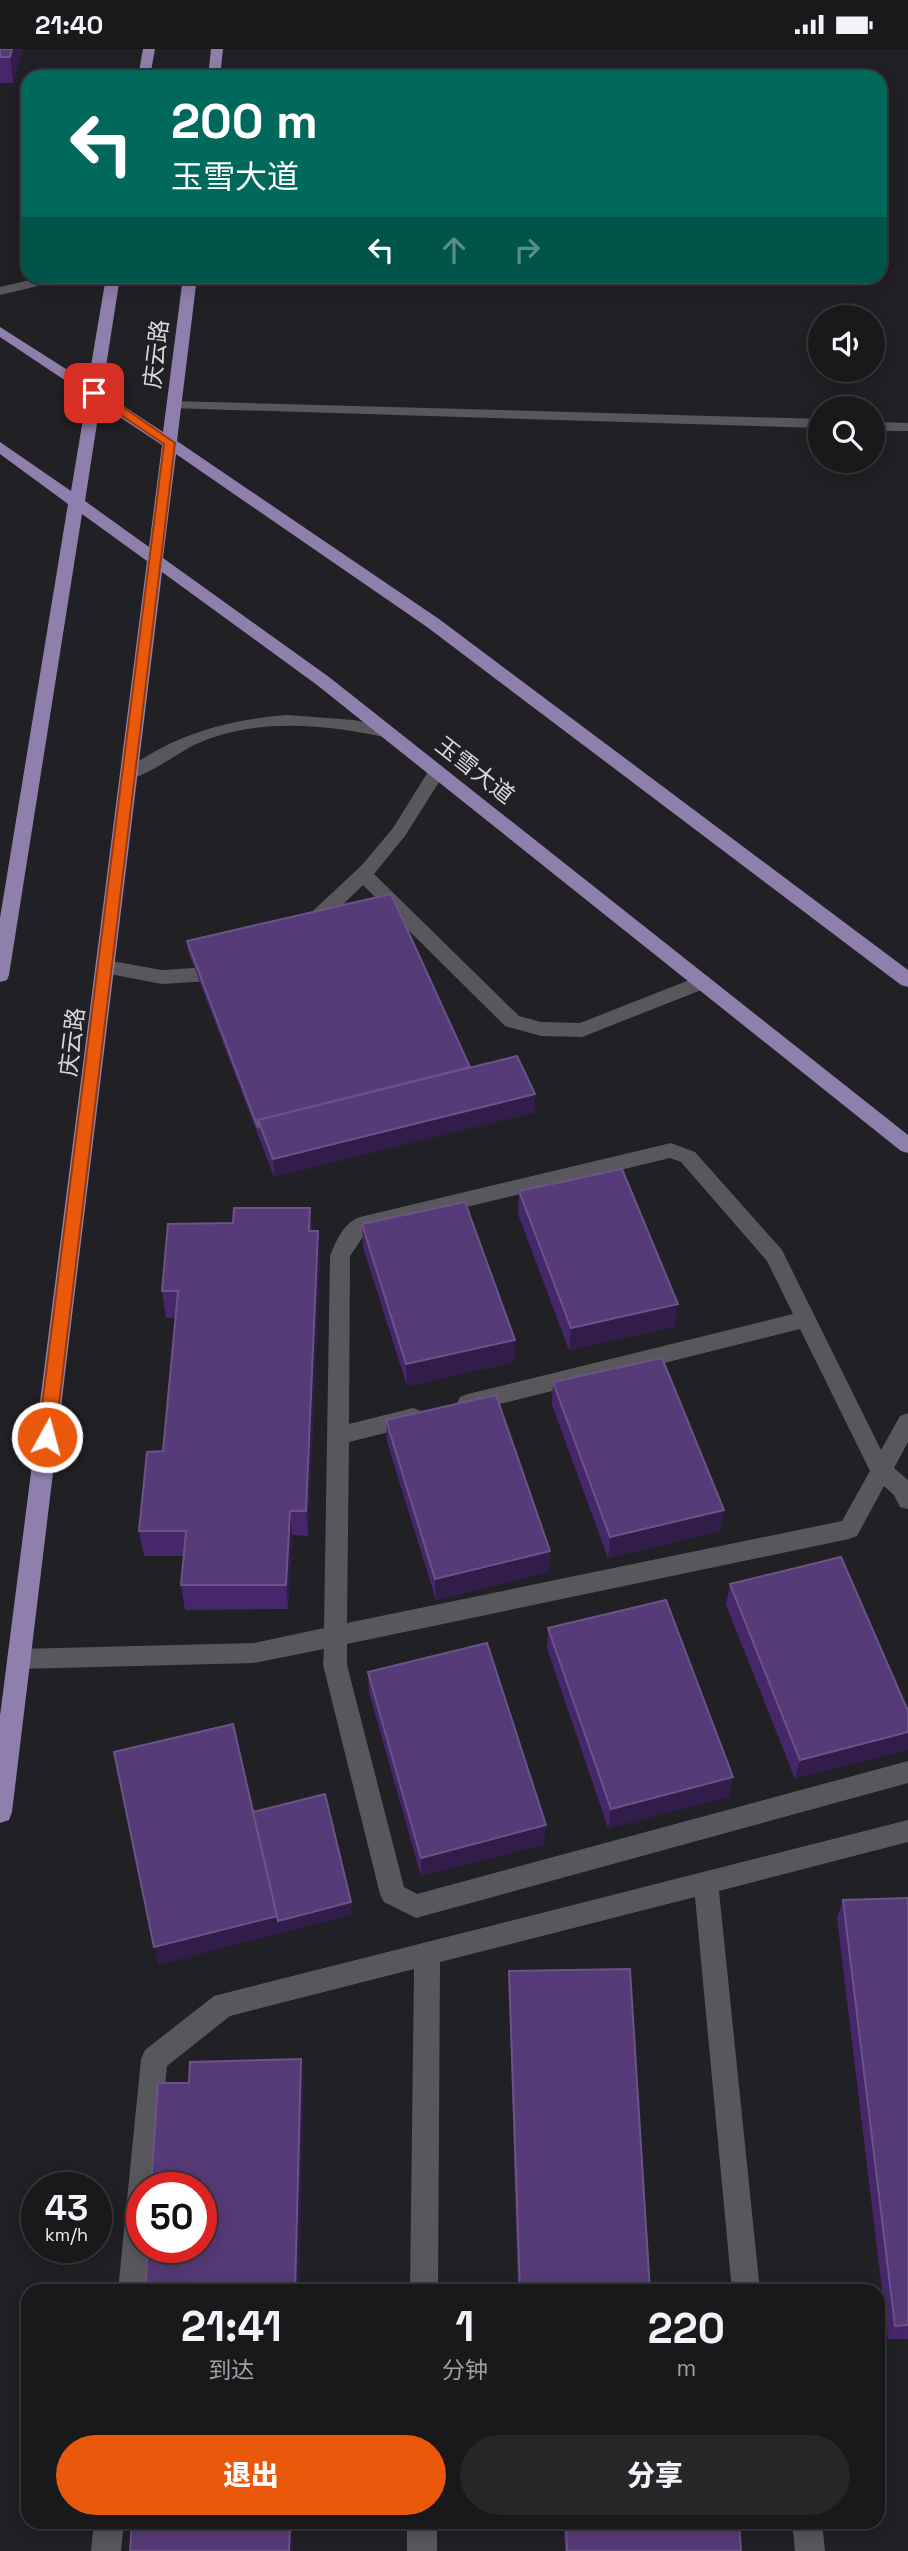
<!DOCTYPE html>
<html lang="zh">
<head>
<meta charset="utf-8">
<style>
	body { margin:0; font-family:"Space Grotesk","Noto Sans SC",sans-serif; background:#262528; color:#f1f3f6; height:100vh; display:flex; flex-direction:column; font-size:26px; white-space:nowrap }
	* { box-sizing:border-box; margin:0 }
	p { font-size:23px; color:#9fa0a3 }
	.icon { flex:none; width:38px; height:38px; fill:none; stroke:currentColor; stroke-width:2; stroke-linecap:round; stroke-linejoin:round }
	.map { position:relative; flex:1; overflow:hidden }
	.drawer { position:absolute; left:21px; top:2235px; width:864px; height:245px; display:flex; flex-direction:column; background:#19181b; border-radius:21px; box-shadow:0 4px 18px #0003,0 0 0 2px #37373a }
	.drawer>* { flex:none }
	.hud { position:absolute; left:21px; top:21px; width:866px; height:214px; border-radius:21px; box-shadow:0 4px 18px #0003,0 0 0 2px #37373a; background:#00695c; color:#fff; overflow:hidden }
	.fabs { position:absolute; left:808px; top:256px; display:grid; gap:14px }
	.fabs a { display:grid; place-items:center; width:77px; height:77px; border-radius:50%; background:#19181b; box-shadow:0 4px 18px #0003,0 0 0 2px #37373a; font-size:35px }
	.speed { position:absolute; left:21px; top:2123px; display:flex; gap:14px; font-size:35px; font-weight:700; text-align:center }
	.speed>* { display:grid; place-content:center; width:91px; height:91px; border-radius:50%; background:#19181b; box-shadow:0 4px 18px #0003,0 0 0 2px #37373a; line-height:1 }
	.speed small { font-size:18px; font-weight:400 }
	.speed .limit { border:10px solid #d22; background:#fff; color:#111 }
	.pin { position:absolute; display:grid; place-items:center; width:60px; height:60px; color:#fff; margin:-30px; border-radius:14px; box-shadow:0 4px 10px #0006 }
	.me { position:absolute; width:77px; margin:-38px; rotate:7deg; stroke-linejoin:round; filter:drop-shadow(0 0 5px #0008) }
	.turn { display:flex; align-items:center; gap:24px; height:147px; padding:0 35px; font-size:32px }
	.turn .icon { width:91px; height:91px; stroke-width:2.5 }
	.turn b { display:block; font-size:49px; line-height:60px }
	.lanes { display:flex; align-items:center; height:66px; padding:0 35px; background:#0003; justify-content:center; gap:35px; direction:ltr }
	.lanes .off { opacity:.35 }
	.eta { display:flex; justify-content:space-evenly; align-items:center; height:119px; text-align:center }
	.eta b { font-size:42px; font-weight:800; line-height:49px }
	.button { display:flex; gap:14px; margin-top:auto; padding:14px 35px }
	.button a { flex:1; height:80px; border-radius:42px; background:#ea580c; color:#fff; font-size:28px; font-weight:800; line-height:80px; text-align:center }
	.button a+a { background:#262528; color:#f1f3f6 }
	.status { display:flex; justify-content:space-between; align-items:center; height:49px; padding:0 35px; background:#19181b; direction:ltr }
	.status svg { height:19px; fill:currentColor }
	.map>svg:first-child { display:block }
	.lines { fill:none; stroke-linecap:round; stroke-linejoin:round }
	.minor { fill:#58575b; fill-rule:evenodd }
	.major { fill:#8f7fac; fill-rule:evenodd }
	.wall { fill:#47276c }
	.shaded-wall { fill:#311c4a }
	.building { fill:#573a78; stroke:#6b5387; stroke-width:2 }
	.route { fill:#ea580c; stroke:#983908; stroke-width:2 }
	.labels { text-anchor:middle; stroke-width:7; stroke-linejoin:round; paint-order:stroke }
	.street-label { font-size:23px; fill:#d8d7da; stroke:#212024 }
</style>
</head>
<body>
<div class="status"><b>21:40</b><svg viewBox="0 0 49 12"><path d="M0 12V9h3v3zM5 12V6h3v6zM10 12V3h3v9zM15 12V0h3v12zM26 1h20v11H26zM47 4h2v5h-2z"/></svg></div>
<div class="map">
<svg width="908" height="2502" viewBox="0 0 908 2502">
	<rect width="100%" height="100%" fill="#212024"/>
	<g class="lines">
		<path class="minor" d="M 43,228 L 65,228 L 63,231 L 0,246 L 0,238 Z
			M 174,352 L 821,370 L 821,379 L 169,359 L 167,356 Z
			M 873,373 L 908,374 L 908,382 L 873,382 Z
			M 287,666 L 354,671 L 395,680 L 398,684 L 389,689 C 324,675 256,668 194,696 C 178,704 137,734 123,730 L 120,726 C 126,719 134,715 142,710 C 186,682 235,670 287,666 Z
			M 437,716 L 446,722 L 405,787 L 374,825 L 519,967 L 541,973 L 580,974 L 702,926 L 709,928 L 711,933 L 709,938 L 582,988 L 541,987 L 512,979 L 505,977 L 363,836 L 314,884 L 300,884 L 298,879 L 300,874 L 362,816 L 393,779 L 431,718 Z
			M 106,911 L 162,921 L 225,917 L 232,919 L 234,924 L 232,929 L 225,931 L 162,935 L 99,923 L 97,918 L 99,913 Z
			M 671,1094 L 695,1103 L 782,1201 L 881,1401 L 900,1367 L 908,1364 L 908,1393 L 894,1419 L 908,1431 L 908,1460 L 900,1458 L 894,1446 L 884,1437 L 857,1487 L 849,1490 L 347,1595 L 347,1616 L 404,1838 L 417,1845 L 908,1712 L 908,1734 L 416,1869 L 384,1853 L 380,1845 L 323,1616 L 324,1600 L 254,1614 L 19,1620 L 11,1617 L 7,1610 L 11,1603 L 19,1600 L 254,1594 L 324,1579 L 330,1207 C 336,1192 344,1173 360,1168 ZM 670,1109 L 681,1113 L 767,1212 L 793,1265 L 468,1345 L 460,1348 L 457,1354 L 460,1360 L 468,1363 L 800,1280 L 870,1422 L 842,1472 L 347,1574 L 349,1393 L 413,1377 L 421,1374 L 424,1368 L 421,1362 L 413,1359 L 349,1375 L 350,1207 L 367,1182 Z
			M 908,1771 L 908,1793 L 719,1842 L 760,2242 L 732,2242 L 695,1848 L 440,1913 L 438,2242 L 410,2242 L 414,1920 L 230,1967 L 167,2017 L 155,2138 L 142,2138 L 142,2198 L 150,2198 L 146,2242 L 118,2242 L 141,2010 L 145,2001 L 214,1947 Z
			M 94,2473 L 124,2473 L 121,2502 L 91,2502 Z
			M 407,2473 L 437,2473 L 437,2502 L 407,2502 Z
			M 792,2473 L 822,2473 L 825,2502 L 795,2502 Z"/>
		<path class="major" d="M 143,0 L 155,0 L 150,28 L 138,28 Z
			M 211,0 L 223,0 L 220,28 L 208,28 Z
			M 106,228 L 120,228 L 102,343 L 163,383 L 183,228 L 197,228 L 177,392 L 439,570 L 908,921 L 908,938 L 901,936 L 427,578 L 176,405 L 163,509 L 329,628 L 908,1086 L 908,1104 L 901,1102 L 317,636 L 162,523 L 12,1763 L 9,1771 L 0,1774 L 0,1667 L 147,512 L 82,465 L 9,926 L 7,931 L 0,933 L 0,869 L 68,455 L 0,405 L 0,393 L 71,442 L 87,346 L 0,288 L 0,278 L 88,334 ZM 100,355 L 162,396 L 149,498 L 85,452 Z"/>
	</g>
	<path class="wall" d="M 0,0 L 23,0 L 13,34 L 0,34 Z
		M 187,892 L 470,1018 L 535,1063 L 274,1128 L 188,902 Z
		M 519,1142 L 675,1278 L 569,1301 L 518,1165 Z
		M 310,1159 L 312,1182 L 320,1209 L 308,1487 L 292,1486 L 288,1560 L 185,1561 L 181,1536 L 184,1507 L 144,1507 L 139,1482 L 163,1402 L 176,1269 L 166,1269 L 162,1242 Z
		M 362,1175 L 515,1291 L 514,1313 L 407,1337 L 363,1198 Z
		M 553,1333 L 724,1461 L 720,1482 L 608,1509 L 552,1356 Z
		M 386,1371 L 550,1502 L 549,1523 L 436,1551 L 387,1393 Z
		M 730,1535 L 908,1662 L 795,1730 L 726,1556 Z
		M 548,1579 L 729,1748 L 608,1779 L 547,1599 Z
		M 368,1623 L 544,1795 L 421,1827 L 369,1643 Z
		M 908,1849 L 908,2290 L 888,2290 L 837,1869 L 843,1851 Z
		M 509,1922 L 650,2242 L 518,2242 L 509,1939 Z
		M 566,2473 L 741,2502 L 565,2502 L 564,2483 Z"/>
	<path class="shaded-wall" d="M 12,0 L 23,0 L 13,34 L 10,8 Z
		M 535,1045 L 535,1063 L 274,1128 L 273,1110 Z
		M 310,1159 L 312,1186 L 309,1182 Z
		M 318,1182 L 320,1209 L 308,1487 L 306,1462 Z
		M 678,1255 L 675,1278 L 569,1301 L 571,1279 Z
		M 515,1291 L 514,1313 L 407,1337 L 406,1315 Z
		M 724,1461 L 720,1482 L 608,1509 L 610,1488 Z
		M 290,1462 L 292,1486 L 288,1560 L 286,1536 Z
		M 550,1502 L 549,1523 L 436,1551 L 435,1530 Z
		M 908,1683 L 908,1701 L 795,1730 L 800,1711 Z
		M 733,1728 L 729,1748 L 608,1779 L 611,1760 Z
		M 546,1776 L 544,1795 L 421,1827 L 421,1809 Z
		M 351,1853 L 352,1866 L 158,1916 L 154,1898 L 277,1867 Z
		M 301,2010 L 304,2030 L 299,2242 L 295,2242 Z
		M 290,2473 L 293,2473 L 292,2502 L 289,2502 Z"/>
	<path class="building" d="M 0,0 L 12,0 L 10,8 L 0,8 Z
		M 391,845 L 470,1018 L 258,1071 L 258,1079 L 187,892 Z
		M 517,1007 L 535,1045 L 273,1110 L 258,1071 Z
		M 622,1120 L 678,1255 L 571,1279 L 519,1142 Z
		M 465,1153 L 515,1291 L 406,1315 L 362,1175 Z
		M 234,1159 L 310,1159 L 309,1182 L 318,1182 L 306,1462 L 290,1462 L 286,1536 L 181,1536 L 186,1482 L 139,1482 L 147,1403 L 163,1402 L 178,1242 L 162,1242 L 168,1175 L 233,1174 Z
		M 662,1309 L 724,1461 L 610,1488 L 553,1333 Z
		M 496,1346 L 550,1502 L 435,1530 L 386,1371 Z
		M 841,1508 L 908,1662 L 908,1683 L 800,1711 L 730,1535 Z
		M 666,1551 L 733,1728 L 611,1760 L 548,1579 Z
		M 487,1594 L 546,1776 L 421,1809 L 368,1623 Z
		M 233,1675 L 277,1867 L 154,1898 L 114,1703 Z
		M 325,1745 L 351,1853 L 278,1872 L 253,1763 Z
		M 908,1849 L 908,2276 L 895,2277 L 843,1851 Z
		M 630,1920 L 650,2242 L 520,2242 L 509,1922 Z
		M 301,2010 L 295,2242 L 145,2242 L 148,2198 L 201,2198 L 201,2138 L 151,2138 L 158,2034 L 189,2034 L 190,2013 Z
		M 132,2473 L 290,2473 L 289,2502 L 130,2502 Z
		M 566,2473 L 739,2473 L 741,2502 L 567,2502 Z"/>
	<path class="route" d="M 91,341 L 98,341 L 175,394 L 55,1388 L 52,1393 L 41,1393 L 38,1388 L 164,395 L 91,346 Z"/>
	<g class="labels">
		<g class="street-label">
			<text transform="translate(156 305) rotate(-83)" y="8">庆云路</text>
			<text transform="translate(475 721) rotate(38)" y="8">玉雪大道</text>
			<text transform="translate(72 993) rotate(-83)" y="8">庆云路</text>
		</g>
	</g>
</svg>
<div class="fabs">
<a><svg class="icon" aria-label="sound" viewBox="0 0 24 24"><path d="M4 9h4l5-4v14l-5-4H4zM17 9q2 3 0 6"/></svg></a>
<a><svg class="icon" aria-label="search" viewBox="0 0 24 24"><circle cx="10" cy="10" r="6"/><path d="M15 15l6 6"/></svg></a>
</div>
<div class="speed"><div>43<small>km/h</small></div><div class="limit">50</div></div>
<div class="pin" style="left:94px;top:344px;background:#d93025"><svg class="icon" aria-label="arrive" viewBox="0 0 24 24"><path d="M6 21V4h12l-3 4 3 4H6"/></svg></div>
<svg class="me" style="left:47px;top:1388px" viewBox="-20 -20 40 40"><circle r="17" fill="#ea580c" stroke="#fff" stroke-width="3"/><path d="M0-11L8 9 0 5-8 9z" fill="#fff"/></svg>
<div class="hud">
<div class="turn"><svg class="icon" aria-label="left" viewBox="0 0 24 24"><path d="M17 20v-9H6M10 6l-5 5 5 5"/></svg><div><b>200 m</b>玉雪大道</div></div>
<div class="lanes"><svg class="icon" aria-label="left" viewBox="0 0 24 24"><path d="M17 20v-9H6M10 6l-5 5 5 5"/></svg><svg class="icon off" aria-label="ahead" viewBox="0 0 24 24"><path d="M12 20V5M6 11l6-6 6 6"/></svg><svg class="icon off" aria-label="right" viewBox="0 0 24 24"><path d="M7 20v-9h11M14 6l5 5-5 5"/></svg></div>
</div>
<section class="drawer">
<div class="eta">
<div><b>21:41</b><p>到达</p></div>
<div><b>1</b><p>分钟</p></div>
<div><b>220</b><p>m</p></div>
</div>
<div class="button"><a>退出</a><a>分享</a></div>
</section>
</div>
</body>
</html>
